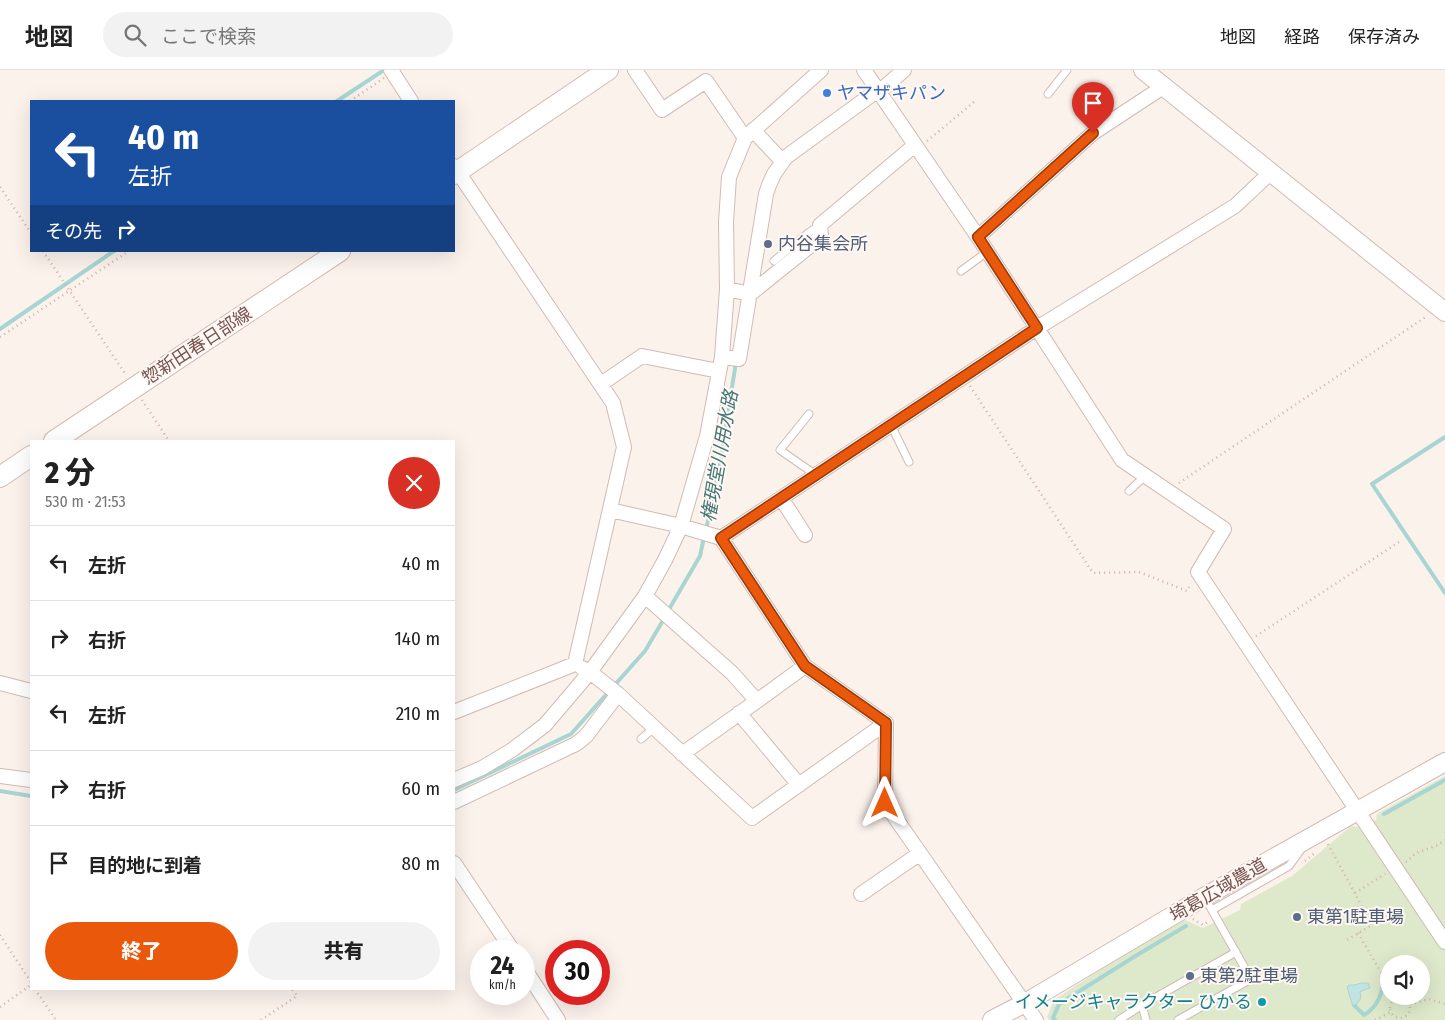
<!DOCTYPE html>
<html lang="ja">
<head>
<meta charset="utf-8">
<style>
	body { margin:0; font-family:"Fira Sans Condensed","Noto Sans JP",sans-serif; background:#f2f2f2; color:#222; height:100vh; display:flex; flex-direction:column; font-size:19px; white-space:nowrap }
	* { box-sizing:border-box; margin:0 }
	p { font-size:16px; color:#767676 }
	.icon { flex:none; width:28px; height:28px; fill:none; stroke:currentColor; stroke-width:2; stroke-linecap:round; stroke-linejoin:round }
	.map { position:relative; flex:1; overflow:hidden }
	.side { position:absolute; left:30px; top:370px; width:425px; height:550px; display:flex; flex-direction:column; background:#fff; border-radius:0px; box-shadow:0 5px 20px #0002 }
	.side>* { flex:none }
	.top-card { position:absolute; left:30px; top:30px; width:425px; height:152px; border-radius:0px; box-shadow:0 5px 20px #0002; background:#1a4fa0; color:#fff; overflow:hidden }
	.tools { position:absolute; left:1380px; top:885px; display:grid; gap:10px }
	.tools a { display:grid; place-items:center; width:50px; height:50px; border-radius:50%; background:#fff; box-shadow:0 5px 20px #0002; font-size:25px }
	.speed { position:absolute; left:470px; top:870px; display:flex; gap:10px; font-size:25px; font-weight:700; text-align:center }
	.speed>* { display:grid; place-content:center; width:65px; height:65px; border-radius:50%; background:#fff; box-shadow:0 5px 20px #0002; line-height:1 }
	.speed small { font-size:12px; font-weight:400 }
	.speed .limit { border:8px solid #d22; background:#fff; color:#111 }
	.pin { position:absolute; display:grid; place-items:center; width:42px; height:42px; color:#fff; margin:-51px -21px; border-radius:50% 50% 50% 0; rotate:-45deg; box-shadow:0 0 5px #0007 }
	.pin .icon { rotate:45deg }
	.me { position:absolute; width:55px; margin:-28px; rotate:0deg; stroke-linejoin:round; filter:drop-shadow(0 0 4px #0008) }
	.turn { display:flex; align-items:center; gap:18px; height:105px; padding:0 15px; font-size:22px }
	.turn .icon { width:65px; height:65px; stroke-width:2.5 }
	.turn b { display:block; font-size:35px; line-height:42px }
	.then { display:flex; align-items:center; height:48px; padding:0 15px; background:#0003; gap:10px; font-size:19px }
	.round { display:grid; place-items:center; flex:none; width:52px; height:52px; border-radius:26px; background:#f2f2f2 }
	.head { display:flex; align-items:center; justify-content:space-between; height:85px; padding:0 15px }
	h1 { font-size:30px; font-weight:800; line-height:38px }
	.action { display:flex; gap:10px; margin-top:auto; padding:10px 15px }
	.action a { flex:1; height:58px; border-radius:30px; background:#ea580c; color:#fff; font-size:20px; font-weight:800; line-height:58px; text-align:center }
	.action a+a { background:#f2f2f2; color:#222 }
	ul { padding:0; list-style:none }
	li { display:flex; align-items:center; gap:15px; height:75px; padding:0 15px; border-top:1px solid #e0e0e0 }
	li div { flex:1 }
	li b { display:block; font-size:19px }
	li em { font-style:normal }
	header { display:flex; align-items:center; gap:30px; box-sizing:border-box; height:70px; padding:0 25px; background:#fff; border-bottom:1px solid #e0e0e0 }
	header strong { font-size:24px }
	nav { display:flex; gap:28px; margin-inline-start:auto; font-size:18px }
	.search { width:350px; height:45px; background:#f2f2f2; display:flex; align-items:center; gap:12px; box-sizing:border-box; padding:0 18px; border-radius:28px; color:#767676; font-size:19px }
	.map>svg:first-child { display:block }
	.green { fill:#dee9cb; fill-rule:evenodd }
	.water { fill:#c1e4e2; stroke:#a8d5d2 }
	.lines { fill:none; stroke-linecap:round; stroke-linejoin:round }
	.stream { stroke:#a8d5d2; stroke-width:4 }
	.service-casing { stroke:#d0bbb4; stroke-width:9 }
	.minor-casing { stroke:#d0bbb4; stroke-width:16 }
	.tertiary-casing { stroke:#d0bbb4; stroke-width:20 }
	.secondary-casing { stroke:#d5bbb5; stroke-width:22 }
	.path { stroke:#d4afa8; stroke-width:2.5; stroke-dasharray:1 4; stroke-linecap:butt }
	.service { stroke:#fff; stroke-width:7 }
	.minor { stroke:#fff; stroke-width:14 }
	.tertiary { stroke:#fff; stroke-width:18 }
	.secondary { stroke:#fff; stroke-width:20 }
	.route-casing { stroke:#983908; stroke-width:12 }
	.route { stroke:#ea580c; stroke-width:9 }
	.shop-dot { fill:#3f7fe0; stroke:#fef7f3; stroke-width:2 }
	.service-dot { fill:#5c6f8a; stroke:#fef7f3; stroke-width:2 }
	.culture-dot { fill:#0f9aa8; stroke:#fef7f3; stroke-width:2 }
	.labels { text-anchor:middle; stroke-width:4; stroke-linejoin:round; paint-order:stroke }
	.shop-label { font-size:18px; fill:#366cbe; stroke:#fef7f3; text-anchor:start }
	.service-label { font-size:18px; fill:#4e5e75; stroke:#fef7f3; text-anchor:start }
	.street-label { font-size:18px; fill:#765550; stroke:#fef7f3 }
	.culture-label { font-size:18px; fill:#0d838f; stroke:#fef7f3; text-anchor:end }
	.water-label { font-size:19px; font-style:italic; fill:#447876; stroke:#fef7f3 }
</style>
</head>
<body>
<header>
<strong>地図</strong>
<div class="search"><svg class="icon" aria-label="search" viewBox="0 0 24 24"><circle cx="10" cy="10" r="6"/><path d="M15 15l6 6"/></svg>ここで検索</div>
<nav><a>地図</a><a>経路</a><a>保存済み</a></nav>
</header>
<div class="map">
<svg width="1445" height="950" viewBox="0 0 1445 950">
	<rect width="100%" height="100%" fill="#fbf2ec"/>
	<path class="green" d="M 1445,706 L 1445,950 L 1049,950 L 1047,947 L 1054,930 L 1129,881 L 1185,850 L 1203,858 L 1240,840 L 1241,834 L 1292,806 L 1351,756 L 1359,757 L 1376,750 L 1377,744 ZM 1389,894 L 1421,894 L 1421,926 L 1389,926 Z"/>
	<path class="water" d="M 1361,913 L 1368,913 L 1370,918 L 1361,921 L 1360,922 L 1361,928 L 1356,935 L 1353,937 L 1347,917 L 1349,915 L 1355,915 Z"/>
	<g class="lines">
		<path class="stream" d="M 337,31 L 384,0
			M 0,259 L 114,181
			M 1445,367 L 1372,414 L 1445,523
			M 706,460 L 720,393 L 736,292
			M 668,541 L 700,486 L 704,467
			M 454,720 L 571,664 L 645,581 L 665,547
			M 0,721 L 31,726
			M 1384,744 L 1445,710
			M 1355,936 L 1364,945 C 1376,938 1381,928 1383,914
			M 1055,950 L 1053,948 L 1059,934 L 1137,885 L 1186,856"/>
		<defs>
			<path id="service" d="M 1048,24 L 1067,0
				M 774,191 L 807,164 L 820,155
				M 961,201 L 987,182
				M 809,344 L 780,380 L 816,405
				M 891,355 L 909,392
				M 1129,421 L 1145,406
				M 641,669 L 654,658
				M 1212,840 L 1289,796 L 1302,778
				M 1142,935 L 1146,950
				M 1119,950 L 1142,935 L 1236,882
				M 1178,950 L 1251,909 L 1205,828"/>
			<path id="minor" d="M 391,0 L 411,31
				M 635,0 L 662,40 L 706,11 L 745,68
				M 864,0 L 978,167 L 1122,390 L 1224,459 L 1198,502 L 1445,872
				M 879,22 L 904,0
				M 753,60 L 782,91
				M 454,96 L 613,333 L 624,377 L 575,594 L 454,642
				M 978,167 L 1093,63 L 1163,17
				M 727,219 L 750,224 L 821,167 L 820,155 L 915,75
				M 722,287 L 739,289 L 766,124 L 769,115 L 774,104 L 786,87 L 878,20
				M 601,314 L 642,286 L 719,301
				M 781,428 L 805,465
				M 610,440 L 681,456 L 721,468 L 1037,258 L 1235,136 L 1270,103
				M 721,468 L 805,596
				M 645,526 L 732,603 L 757,631 L 805,596 L 886,653 L 885,733 L 1036,950
				M 582,598 L 590,602 L 618,624 L 752,748 L 886,653
				M 0,613 L 31,621
				M 739,643 L 799,715
				M 682,684 L 757,631
				M 0,706 L 31,710
				M 454,710 L 482,698 L 512,680 L 545,655 L 590,602 L 645,526 L 665,490 L 681,456 L 707,366 L 722,287 L 727,219 L 726,152 L 729,107 L 745,68 L 821,0
				M 454,732 L 576,674 L 586,666 L 618,624
				M 454,793 L 513,881
				M 861,824 L 919,784
				M 524,898 L 558,950"/>
			<path id="tertiary" d="M 1143,0 L 1445,242
				M 992,950 L 1025,933 L 1204,827 L 1445,692"/>
			<path id="secondary" d="M 454,104 L 608,0
				M 54,371 L 340,181
				M 0,407 L 31,386"/>
		</defs>
		<use href="#service" class="service-casing"/>
		<use href="#minor" class="minor-casing"/>
		<use href="#tertiary" class="tertiary-casing"/>
		<use href="#secondary" class="secondary-casing"/>
		<path class="path" d="M 350,31 L 384,8
			M 927,71 L 974,32
			M 0,117 L 31,163
			M 43,181 L 126,305
			M 0,267 L 129,181
			M 970,316 L 1093,503 L 1139,502 L 1187,521 L 1191,514
			M 142,330 L 169,371
			M 1179,413 L 1427,246
			M 1256,566 L 1399,472
			M 1328,774 L 1372,855 L 1347,870
			M 1305,791 L 1316,782
			M 1406,792 L 1416,783 L 1438,775 L 1445,770
			M 1355,823 L 1385,804
			M 1193,849 L 1203,855 L 1208,852
			M 1358,863 L 1389,916
			M 0,865 L 31,912
			M 35,919 L 56,950
			M1390 938a10 10 0 1 1 20 0a10 10 0 1 1-20 0Z
			M 1410,934 L 1429,929 L 1445,934
			M 0,937 L 31,915
			M 261,950 L 297,926 L 292,919
			M 1375,950 L 1391,942"/>
		<use href="#service" class="service"/>
		<use href="#minor" class="minor"/>
		<use href="#tertiary" class="tertiary"/>
		<use href="#secondary" class="secondary"/>
	</g>
	<g class="lines">
		<defs>
			<path id="route" d="M 885,733 L 886,653 L 805,596 L 721,468 L 1037,258 L 978,167 L 1093,63"/>
		</defs>
		<use href="#route" class="route-casing"/>
		<use href="#route" class="route"/>
	</g>
	<circle class="shop-dot" cx="827" cy="23" r="5"/>
	<g class="service-dot">
		<circle cx="768" cy="174" r="5"/>
		<circle cx="1297" cy="847" r="5"/>
		<circle cx="1190" cy="906" r="5"/>
	</g>
	<circle class="culture-dot" cx="1262" cy="932" r="5"/>
	<g class="labels">
		<g class="shop-label">
			<text x="837" y="29">ヤマザキパン</text>
		</g>
		<g class="service-label">
			<text x="778" y="180">内谷集会所</text>
			<text x="1307" y="853">東第1駐車場</text>
			<text x="1200" y="912">東第2駐車場</text>
		</g>
		<g class="street-label">
			<text transform="translate(197 276) rotate(-33)" y="6">惣新田春日部線</text>
			<text transform="translate(1218 820) rotate(-30)" y="6">埼葛広域農道</text>
		</g>
		<g class="culture-label">
			<text x="1252" y="938">イメージキャラクター ひかる</text>
		</g>
		<g class="water-label">
			<text transform="translate(719 386) rotate(-80)" y="7">権現堂川用水路</text>
		</g>
	</g>
</svg>
<div class="tools">
<a><svg class="icon" aria-label="sound" viewBox="0 0 24 24"><path d="M4 9h4l5-4v14l-5-4H4zM17 9q2 3 0 6"/></svg></a>
</div>
<div class="speed"><div>24<small>km/h</small></div><div class="limit">30</div></div>
<div class="pin" style="left:1093px;top:63px;background:#d93025"><svg class="icon" aria-label="arrive" viewBox="0 0 24 24"><path d="M6 21V4h12l-3 4 3 4H6"/></svg></div>
<svg class="me" style="left:885px;top:733px" viewBox="-20 -20 40 40"><path d="M0-17L14 15 0 8-14 15z" fill="#ea580c" stroke="#fff" stroke-width="4"/></svg>
<div class="top-card">
<div class="turn"><svg class="icon" aria-label="left" viewBox="0 0 24 24"><path d="M17 20v-9H6M10 6l-5 5 5 5"/></svg><div><b>40 m</b>左折</div></div>
<div class="then">その先<svg class="icon" aria-label="right" viewBox="0 0 24 24"><path d="M7 20v-9h11M14 6l5 5-5 5"/></svg></div>
</div>
<section class="side">
<div class="head"><div><h1>2 分</h1><p>530 m · 21:53</p></div><a class="round" style="background:#d93025;color:#fff"><svg class="icon" aria-label="close" viewBox="0 0 24 24"><path d="M6 6l12 12M18 6L6 18"/></svg></a></div>
<ul>
<li><svg class="icon" aria-label="left" viewBox="0 0 24 24"><path d="M17 20v-9H6M10 6l-5 5 5 5"/></svg><div><b>左折</b></div><em>40 m</em></li>
<li><svg class="icon" aria-label="right" viewBox="0 0 24 24"><path d="M7 20v-9h11M14 6l5 5-5 5"/></svg><div><b>右折</b></div><em>140 m</em></li>
<li><svg class="icon" aria-label="left" viewBox="0 0 24 24"><path d="M17 20v-9H6M10 6l-5 5 5 5"/></svg><div><b>左折</b></div><em>210 m</em></li>
<li><svg class="icon" aria-label="right" viewBox="0 0 24 24"><path d="M7 20v-9h11M14 6l5 5-5 5"/></svg><div><b>右折</b></div><em>60 m</em></li>
<li><svg class="icon" aria-label="arrive" viewBox="0 0 24 24"><path d="M6 21V4h12l-3 4 3 4H6"/></svg><div><b>目的地に到着</b></div><em>80 m</em></li>
</ul>
<div class="action"><a>終了</a><a>共有</a></div>
</section>
</div>
</body>
</html>
